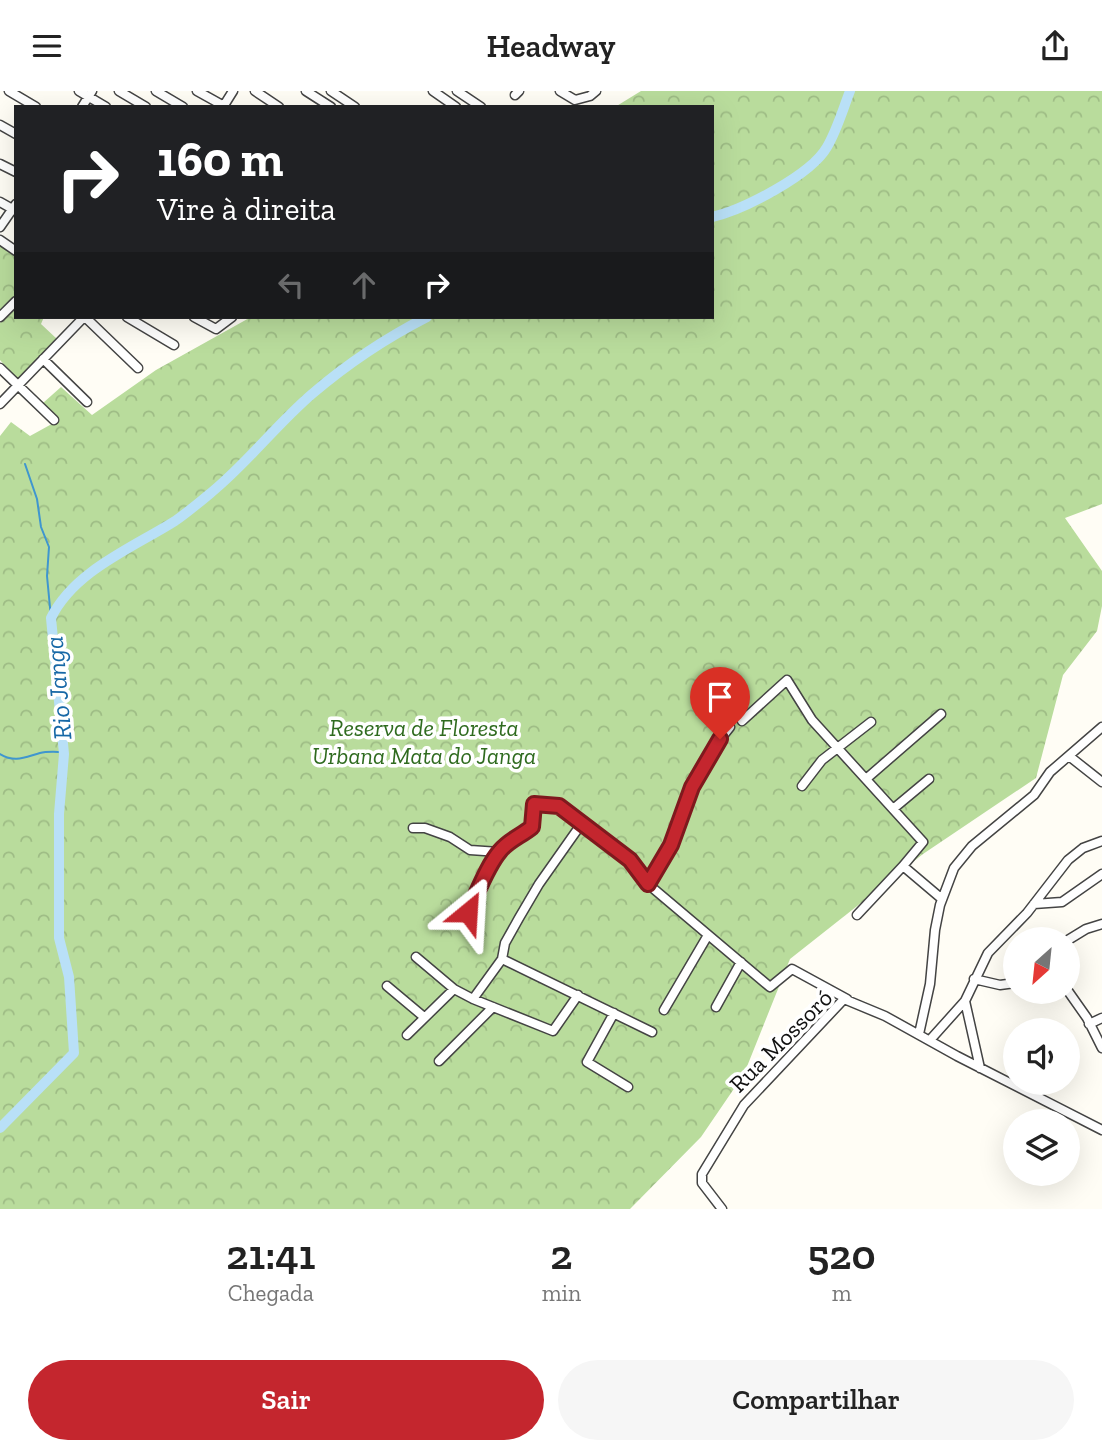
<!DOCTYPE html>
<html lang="pt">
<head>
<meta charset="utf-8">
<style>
	body { margin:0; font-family:"Zilla Slab",serif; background:#f6f6f6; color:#222; height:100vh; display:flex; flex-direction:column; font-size:26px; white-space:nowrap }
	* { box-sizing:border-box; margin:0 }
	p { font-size:23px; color:#767676 }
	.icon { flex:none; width:38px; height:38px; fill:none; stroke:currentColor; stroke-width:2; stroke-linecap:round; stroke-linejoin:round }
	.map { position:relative; height:1118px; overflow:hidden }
	.drawer { display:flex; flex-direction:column; background:#fff; flex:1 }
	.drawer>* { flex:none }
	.top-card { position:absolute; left:14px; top:14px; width:700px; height:214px; border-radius:0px; box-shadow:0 7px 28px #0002; background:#202124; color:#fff; overflow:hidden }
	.needle { width:46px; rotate:207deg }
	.fabs { position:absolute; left:1003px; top:836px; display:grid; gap:14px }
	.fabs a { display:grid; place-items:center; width:77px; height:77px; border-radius:50%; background:#fff; box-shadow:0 7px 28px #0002; font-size:35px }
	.pin { position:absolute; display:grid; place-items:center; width:60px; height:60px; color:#fff; margin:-72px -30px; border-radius:50% 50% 50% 0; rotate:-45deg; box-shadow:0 0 7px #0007 }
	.pin .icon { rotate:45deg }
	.me { position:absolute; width:77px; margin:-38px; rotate:27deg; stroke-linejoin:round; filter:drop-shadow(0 0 5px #0008) }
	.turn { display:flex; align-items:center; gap:24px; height:147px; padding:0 28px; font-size:32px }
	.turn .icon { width:91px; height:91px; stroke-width:2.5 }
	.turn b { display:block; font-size:49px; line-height:60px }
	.lanes { display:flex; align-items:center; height:66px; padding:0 28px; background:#0003; justify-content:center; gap:35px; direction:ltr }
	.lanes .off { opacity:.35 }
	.eta { display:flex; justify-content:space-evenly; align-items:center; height:119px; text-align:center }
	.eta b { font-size:42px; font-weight:600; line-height:49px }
	.primary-button { display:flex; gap:14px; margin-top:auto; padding:14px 28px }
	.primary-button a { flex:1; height:80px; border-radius:42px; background:#c4262e; color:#fff; font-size:28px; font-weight:600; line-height:80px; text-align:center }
	.primary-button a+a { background:#f6f6f6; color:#222 }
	header { display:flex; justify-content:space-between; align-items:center; height:91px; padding:0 28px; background:#fff; font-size:32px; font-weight:600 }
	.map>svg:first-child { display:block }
	.forest { fill:url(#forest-crowns) }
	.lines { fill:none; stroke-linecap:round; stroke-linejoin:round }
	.stream { stroke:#3f96cf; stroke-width:2 }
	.river { stroke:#b9e0f7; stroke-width:10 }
	.minor-casing { stroke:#444; stroke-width:11 }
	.minor { stroke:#fff; stroke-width:8 }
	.route-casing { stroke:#7f191e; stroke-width:18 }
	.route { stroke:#c4262e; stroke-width:12 }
	.labels { text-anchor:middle; stroke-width:7; stroke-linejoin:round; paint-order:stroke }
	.park-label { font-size:24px; font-style:italic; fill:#2f6b1f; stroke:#fff }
	.street-label { font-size:24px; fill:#111; stroke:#fff }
	.water-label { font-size:26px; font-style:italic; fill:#1768a6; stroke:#fff }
</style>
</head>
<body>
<header><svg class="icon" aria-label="menu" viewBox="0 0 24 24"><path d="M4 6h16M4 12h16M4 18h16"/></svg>Headway<svg class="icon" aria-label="share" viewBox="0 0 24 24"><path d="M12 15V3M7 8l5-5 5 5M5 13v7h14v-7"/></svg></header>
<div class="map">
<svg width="1102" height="1118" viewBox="0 0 1102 1118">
	<defs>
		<pattern id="forest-crowns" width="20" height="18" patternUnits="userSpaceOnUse" patternTransform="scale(1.75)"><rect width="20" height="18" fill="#b9dc9c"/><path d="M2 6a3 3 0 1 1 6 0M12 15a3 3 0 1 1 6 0" fill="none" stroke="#9ebc85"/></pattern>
	</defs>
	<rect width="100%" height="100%" fill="#fffdf5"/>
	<path class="forest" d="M 641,0 L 1102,0 L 1102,413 L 1065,427 L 1102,480 L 1102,515 L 1097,540 L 1063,584 L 1036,687 L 923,763 L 790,868 L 744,983 L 701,1046 L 630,1118 L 0,1118 L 0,345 L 11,331 L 30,345 L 59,329 L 43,312 L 61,296 L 92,324 L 156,279 L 251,226 L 712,226 L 712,16 L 615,16 Z
		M 0,154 L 16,163 L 16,207 L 0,222 Z
		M 16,214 L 16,226 L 44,226 L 41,233 L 57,248 L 17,288 L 0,269 L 0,232 Z"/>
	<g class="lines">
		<path class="stream" d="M 25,373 L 37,408 L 41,436 L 49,456 L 47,485 L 51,527
			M 0,663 C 15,672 25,666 40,662 C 47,660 56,661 64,661"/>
		<path class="river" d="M 712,126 C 743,119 811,84 827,56 C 837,39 843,18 850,0
			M 0,1037 L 74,962 L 69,886 L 59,847 L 59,723 L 64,663 L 51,527 C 74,480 132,457 175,430 C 188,421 201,410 213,400 C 248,371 277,333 312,303 C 347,273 386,247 427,226"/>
		<defs>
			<path id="minor" d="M 9,0 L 36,16
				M 79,0 L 106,16
				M 119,0 L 146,16
				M 156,0 L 183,16
				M 197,0 L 224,15
				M 255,0 L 279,16
				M 306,0 L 331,16
				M 331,0 L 355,16
				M 433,0 L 456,16
				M 457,0 L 481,16
				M 560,0 L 575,9 L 590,5 L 596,0
				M 515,4 L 519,0
				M 82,16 L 92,0
				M 223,16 L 233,0
				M 0,34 L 16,43
				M 0,73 L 16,81
				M 0,111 L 16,120
				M 0,136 L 16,113
				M 0,149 L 16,160
				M 0,226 L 16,210
				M 85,226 L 138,277
				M 127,226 L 174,254
				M 194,226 L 216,238 L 232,226
				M 43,268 L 87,311
				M 0,277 L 54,329
				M 0,313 L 84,226
				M 742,630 L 787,589 L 812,629 L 923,751 L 903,775 L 942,808
				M 1069,665 L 1102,691
				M 866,688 L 941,623
				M 802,695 L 822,669 L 871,631
				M 893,718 L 929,688
				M 413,737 L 425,737 L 450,746 L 470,759 L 499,761 C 509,752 521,745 532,736 L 534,713 L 559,715 L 630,769 L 642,788 L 770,896 L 792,878 L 847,908
				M 648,793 L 672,754 L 692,696 L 710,661 L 730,636
				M 1034,813 L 1062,811 L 1102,783
				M 468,821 L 499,761
				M 857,824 L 903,775
				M 1068,849 L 1086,838 L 1102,833
				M 416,866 L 454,898
				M 502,868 L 652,941
				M 974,888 L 1000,894 L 1015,892
				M 387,895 L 424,926
				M 1068,900 L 1087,927 L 1102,957
				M 473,908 L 502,868 L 505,852 L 519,827 L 539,793 L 582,732
				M 716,916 L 741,871
				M 664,919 L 708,844
				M 614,922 L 587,971 L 628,996
				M 1089,933 L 1102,927
				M 919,943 L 930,893 L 935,839 L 940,814 L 954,777 L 972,755 L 1034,704 L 1050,681 L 1102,636
				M 407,944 L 454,898 L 473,908 L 553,940 L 578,904
				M 930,949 L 965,910
				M 439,970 L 493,916
				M 980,977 L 965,910 L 988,862 L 1027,822 L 1068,769 L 1083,757 L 1102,750
				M 722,1118 L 702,1092 L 702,1083 L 744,1014 L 844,908 L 885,925 L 957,965 L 1102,1039"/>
		</defs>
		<use href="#minor" class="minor-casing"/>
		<use href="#minor" class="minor"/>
	</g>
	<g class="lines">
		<defs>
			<path id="route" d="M 468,821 C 477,803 487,775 500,760 C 509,749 521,745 532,736 L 534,713 L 559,715 L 630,769 L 648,793 L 671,754 L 692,696 L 720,648"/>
		</defs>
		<use href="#route" class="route-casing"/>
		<use href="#route" class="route"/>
	</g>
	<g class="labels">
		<g class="park-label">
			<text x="424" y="645">Reserva de Floresta<tspan x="424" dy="28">Urbana Mata do Janga</tspan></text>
		</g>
		<g class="street-label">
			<text transform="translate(781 950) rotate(-45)" y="8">Rua Mossoró</text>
		</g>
		<g class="water-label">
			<text transform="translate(58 597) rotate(-95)" y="9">Rio Janga</text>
		</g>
	</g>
</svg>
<div class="fabs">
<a><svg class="needle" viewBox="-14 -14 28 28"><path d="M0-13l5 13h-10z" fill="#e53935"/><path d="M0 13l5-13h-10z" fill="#767676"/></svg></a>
<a><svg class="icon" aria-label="sound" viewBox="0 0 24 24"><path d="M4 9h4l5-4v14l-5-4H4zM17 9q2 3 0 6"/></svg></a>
<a><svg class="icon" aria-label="layers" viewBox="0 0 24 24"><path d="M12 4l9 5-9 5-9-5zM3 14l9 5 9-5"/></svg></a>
</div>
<div class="pin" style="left:720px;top:648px;background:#d93025"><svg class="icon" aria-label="arrive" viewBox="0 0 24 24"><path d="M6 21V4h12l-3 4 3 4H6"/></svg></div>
<svg class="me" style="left:468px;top:821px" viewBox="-20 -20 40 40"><path d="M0-17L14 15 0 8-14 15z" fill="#c4262e" stroke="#fff" stroke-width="4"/></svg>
<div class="top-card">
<div class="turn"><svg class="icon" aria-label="right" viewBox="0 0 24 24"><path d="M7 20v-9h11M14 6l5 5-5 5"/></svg><div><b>160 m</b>Vire à direita</div></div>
<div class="lanes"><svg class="icon off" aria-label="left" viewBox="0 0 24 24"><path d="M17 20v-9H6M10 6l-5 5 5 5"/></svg><svg class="icon off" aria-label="ahead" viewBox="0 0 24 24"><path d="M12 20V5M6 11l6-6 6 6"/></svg><svg class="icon" aria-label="right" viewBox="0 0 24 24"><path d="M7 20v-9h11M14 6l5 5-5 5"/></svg></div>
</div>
</div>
<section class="drawer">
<div class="eta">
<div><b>21:41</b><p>Chegada</p></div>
<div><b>2</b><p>min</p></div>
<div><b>520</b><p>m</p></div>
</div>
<div class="primary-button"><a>Sair</a><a>Compartilhar</a></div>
</section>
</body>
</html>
